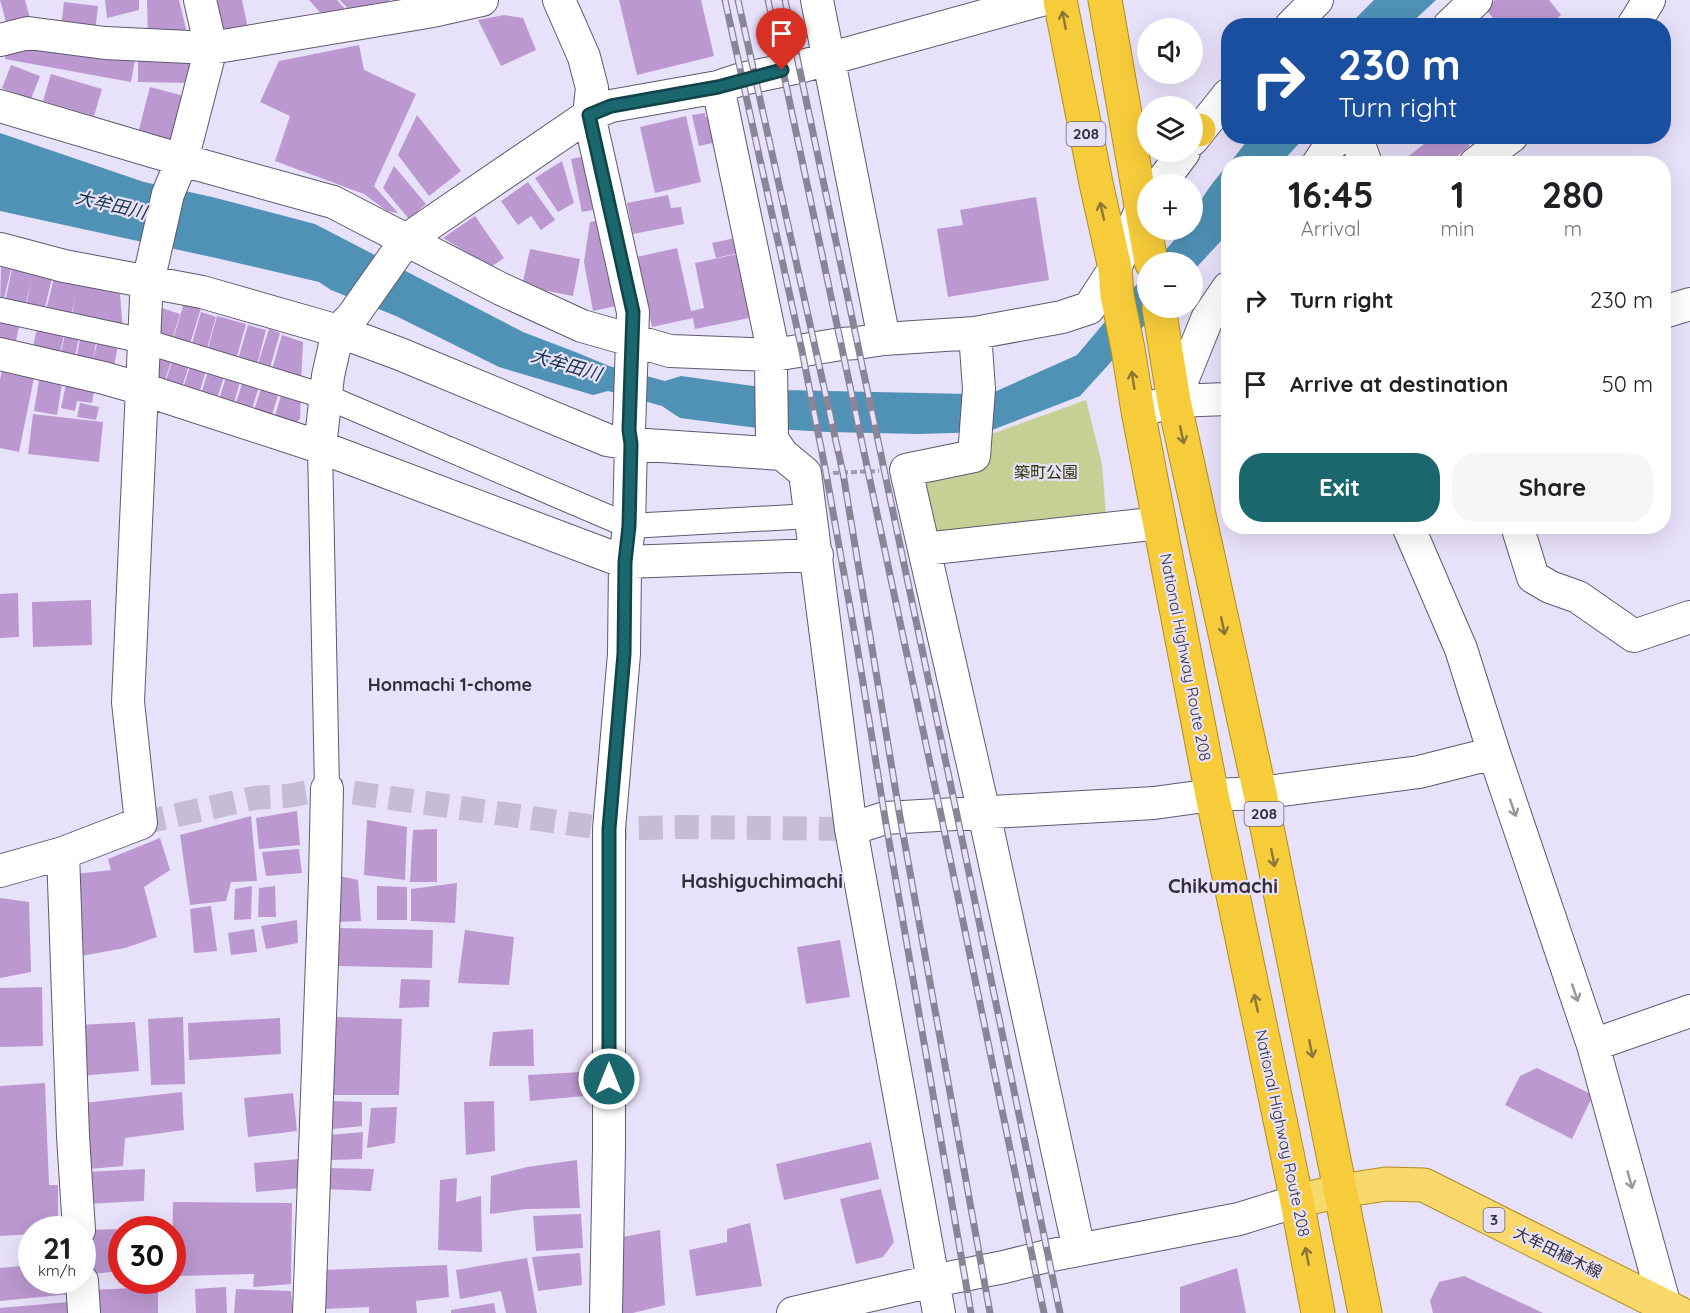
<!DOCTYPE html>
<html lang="en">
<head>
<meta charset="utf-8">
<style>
	body { margin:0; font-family:Quicksand,"Noto Sans JP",sans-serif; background:#f6f6f6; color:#202124; height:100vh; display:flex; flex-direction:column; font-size:22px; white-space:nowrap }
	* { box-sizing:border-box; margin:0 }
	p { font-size:20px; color:#757577 }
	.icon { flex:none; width:33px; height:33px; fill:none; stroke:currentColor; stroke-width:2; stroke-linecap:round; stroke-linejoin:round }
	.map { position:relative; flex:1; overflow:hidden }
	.side { position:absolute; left:1221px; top:156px; width:450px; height:378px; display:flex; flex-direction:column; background:#fff; border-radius:24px; box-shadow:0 6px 24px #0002 }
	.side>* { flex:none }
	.hud { position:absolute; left:1221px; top:18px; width:450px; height:126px; border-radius:24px; box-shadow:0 6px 24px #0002; background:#1a4fa0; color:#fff; overflow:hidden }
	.tools { position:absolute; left:1137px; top:18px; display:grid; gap:12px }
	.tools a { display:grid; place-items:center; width:66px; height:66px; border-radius:50%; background:#fff; box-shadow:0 6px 24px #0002; font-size:30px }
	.speed { position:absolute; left:18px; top:1216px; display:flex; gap:12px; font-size:30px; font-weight:700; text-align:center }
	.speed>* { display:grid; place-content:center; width:78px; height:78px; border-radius:50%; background:#fff; box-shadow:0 6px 24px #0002; line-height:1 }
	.speed small { font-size:15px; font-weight:400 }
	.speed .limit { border:9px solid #d22; background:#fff; color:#111 }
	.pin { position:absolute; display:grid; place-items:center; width:51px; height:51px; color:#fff; margin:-62px -26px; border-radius:50% 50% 50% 0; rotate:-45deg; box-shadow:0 0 6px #0007 }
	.pin .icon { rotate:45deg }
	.me { position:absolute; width:66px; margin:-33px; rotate:0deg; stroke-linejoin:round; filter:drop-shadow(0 0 4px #0008) }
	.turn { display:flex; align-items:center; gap:21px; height:126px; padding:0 18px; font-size:27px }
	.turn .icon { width:78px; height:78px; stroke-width:2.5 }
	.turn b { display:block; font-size:42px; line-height:51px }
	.eta { display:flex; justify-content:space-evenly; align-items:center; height:102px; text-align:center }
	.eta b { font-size:36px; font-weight:700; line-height:42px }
	.primary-button { display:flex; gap:12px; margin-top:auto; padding:12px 18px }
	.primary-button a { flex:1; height:69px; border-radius:24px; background:#1a676e; color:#fff; font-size:24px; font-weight:700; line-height:69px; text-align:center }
	.primary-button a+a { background:#f6f6f6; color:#202124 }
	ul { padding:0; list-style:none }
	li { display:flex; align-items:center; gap:18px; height:84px; padding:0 18px }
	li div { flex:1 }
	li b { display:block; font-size:22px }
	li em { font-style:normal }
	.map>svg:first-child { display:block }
	.green { fill:#c5d095 }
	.water { fill:#4f92b6 }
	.building { fill:#bb98d0 }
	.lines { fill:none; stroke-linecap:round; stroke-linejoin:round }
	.pedestrian-tunnel { stroke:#c4bdd3; stroke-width:24; stroke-dasharray:24 12; stroke-linecap:butt }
	.pedestrian-casing { stroke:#5f596f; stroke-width:26 }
	.minor-casing { stroke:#5f596f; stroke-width:34 }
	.primary-casing { stroke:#b18d1a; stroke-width:35 }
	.trunk-casing { stroke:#b18d1a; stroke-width:35 }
	.path { stroke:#9e99ac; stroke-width:4; stroke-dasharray:6 3; stroke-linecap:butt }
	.pedestrian { stroke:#fff; stroke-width:24 }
	.minor { stroke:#fff; stroke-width:32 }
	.primary { stroke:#f9d96c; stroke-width:33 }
	.trunk { stroke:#f7cc3b; stroke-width:33 }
	.rail-casing { stroke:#8a8596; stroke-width:7 }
	.rail { stroke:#e8e1fa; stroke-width:4.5; stroke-dasharray:14; stroke-linecap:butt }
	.oneway { stroke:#8b763a }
	.oneway2 { stroke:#98979c }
	.route-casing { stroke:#114348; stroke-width:15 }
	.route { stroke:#1a676e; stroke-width:10 }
	.labels { text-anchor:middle; stroke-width:4.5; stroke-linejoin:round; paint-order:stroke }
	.shield { fill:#e8e1fa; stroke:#696473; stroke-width:1.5 }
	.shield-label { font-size:15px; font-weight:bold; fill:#322f39 }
	.park-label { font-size:16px; fill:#2d3300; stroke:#e8e1fa }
	.street-label { font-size:16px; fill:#322f39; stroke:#e8e1fa }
	.water-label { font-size:18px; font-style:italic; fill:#173646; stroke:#e8e1fa }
	.neighbourhood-label { font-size:18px; font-weight:bold; fill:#322f39; stroke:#e8e1fa }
	.quarter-label { font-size:20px; font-weight:bold; fill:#322f39; stroke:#e8e1fa }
</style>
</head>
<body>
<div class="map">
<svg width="1690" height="1313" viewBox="0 0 1690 1313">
	<rect width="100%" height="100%" fill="#e8e1fa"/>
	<path class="green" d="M 1086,400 L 1102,464 L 1106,515 L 946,535 L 931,532 L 920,480 L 938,473 L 983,469 L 989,435 Z"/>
	<path class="water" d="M 1374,0 L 1436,0 L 1409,25 L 1349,25 Z
		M 0,133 L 144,182 L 212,197 L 315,224 L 523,332 L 578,353 L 609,366 L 665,381 L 681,376 L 782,390 L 969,394 L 992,393 L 1077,355 L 1147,272 L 1148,308 L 1160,308 L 1080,396 L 987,432 L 919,434 L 828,432 L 757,428 L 680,418 L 662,406 L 608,391 L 593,395 L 499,367 L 396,316 L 331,290 L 319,282 L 216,258 L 0,211 Z
		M 1250,137 L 1250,136 L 1305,137 L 1281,163 L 1229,164 Z
		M 1228,164 L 1228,230 L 1221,241 L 1193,271 L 1192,262 L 1155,262 L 1183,230 L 1192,230 C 1193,204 1213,183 1228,164 Z"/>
	<path class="building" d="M 0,0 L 25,0 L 31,22 L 8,29 Z
		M 105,0 L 139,0 L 139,10 L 107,18 Z
		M 147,0 L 179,0 L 186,29 L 181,32 L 148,37 Z
		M 219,0 L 242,0 L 249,33 L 222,39 L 213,1 Z
		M 309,0 L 337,0 L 347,11 L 324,17 Z
		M 340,0 L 390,0 L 380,9 L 376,3 L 361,16 L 351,12 Z
		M 619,0 L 701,0 L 714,56 L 637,75 Z
		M 1495,0 L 1549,0 L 1561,15 L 1548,26 L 1499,26 L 1485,8 Z
		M 64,2 L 98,6 L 95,33 L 61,27 Z
		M 504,15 L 523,18 L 536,50 L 501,66 L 478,20 Z
		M 31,42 L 135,60 L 131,82 L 5,59 L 7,47 Z
		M 359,45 L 364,70 L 416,94 L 374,186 L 398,213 L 387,211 L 364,194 L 275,161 L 290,116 L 260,102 L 279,61 Z
		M 138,56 L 192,57 L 191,83 L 138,82 Z
		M 11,65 L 40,76 L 31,99 L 2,88 Z
		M 51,74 L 102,89 L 94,116 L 43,101 Z
		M 150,87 L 184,96 L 173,142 L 138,133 Z
		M 705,113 L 705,117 L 712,116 L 717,142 L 699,146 L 692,115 Z
		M 417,115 L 461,171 L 429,196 L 398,155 Z
		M 686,116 L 701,182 L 655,193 L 640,127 Z
		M 1434,136 L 1463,136 L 1470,146 L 1447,164 L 1399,164 Z
		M 586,156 L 597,209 L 582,212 L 571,159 Z
		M 562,161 L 574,203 L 558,212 L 535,178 Z
		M 394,166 L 426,204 L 409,219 L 383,188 Z
		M 528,182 L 555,220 L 541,230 L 531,216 L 518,225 L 501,201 Z
		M 668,195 L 671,208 L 681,207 L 684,224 L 633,234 L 627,203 Z
		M 1036,197 L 1049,280 L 948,297 L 937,229 L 963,225 L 960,210 Z
		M 475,216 L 504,258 L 491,267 L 443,238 Z
		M 600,220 L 616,306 L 593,311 L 584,262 L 590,222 Z
		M 740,237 L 743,252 L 716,258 L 712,243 Z
		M 677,248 L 691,311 L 704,308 L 695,263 L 742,253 L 754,317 L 695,329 L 693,318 L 652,327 L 637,257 Z
		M 530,249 L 580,259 L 573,296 L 522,286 Z
		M 1,267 L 11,269 L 2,307 L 0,306 Z
		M 12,269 L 52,278 L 43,315 L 25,311 L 31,281 L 24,311 L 4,307 Z
		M 54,278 L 120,294 L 123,332 L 71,322 L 75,298 L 70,321 L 45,315 Z
		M 184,303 L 201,308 L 189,347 L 172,343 Z
		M 162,308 L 180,314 L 171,343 L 152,339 L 152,317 Z
		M 201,312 L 216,317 L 206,352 L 191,347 Z
		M 217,316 L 246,324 L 236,360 L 207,352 Z
		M 21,318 L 14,350 L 0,347 L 0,320 Z
		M 38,324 L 65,330 L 58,362 L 31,355 Z
		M 248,325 L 266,330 L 256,368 L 237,363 Z
		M 269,329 L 280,333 L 269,371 L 257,367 Z
		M 66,330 L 80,333 L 73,365 L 59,362 Z
		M 81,334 L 97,336 L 93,360 L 99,336 L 119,340 L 113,372 L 75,365 Z
		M 282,335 L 303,342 L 301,382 L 271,373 Z
		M 151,349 L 173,356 L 162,389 L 149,379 Z
		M 174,356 L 190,362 L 180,394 L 163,389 Z
		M 191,363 L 207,368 L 197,400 L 181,395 Z
		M 3,366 L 35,373 L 19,452 L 0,448 L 0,380 Z
		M 209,368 L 225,373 L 215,405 L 199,401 Z
		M 40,374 L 63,377 L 57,415 L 34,411 Z
		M 227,374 L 241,378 L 232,410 L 217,406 Z
		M 244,378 L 260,383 L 250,416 L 233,411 Z
		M 67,379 L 95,385 L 92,403 L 77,401 L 75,411 L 61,408 Z
		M 263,383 L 280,388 L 270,422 L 252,416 Z
		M 283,389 L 301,393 L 300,419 L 294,425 L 274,419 Z
		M 80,403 L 99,407 L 96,420 L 77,417 Z
		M 33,414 L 103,422 L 99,462 L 28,454 Z
		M 18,593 L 19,637 L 0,638 L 0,594 Z
		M 91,600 L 92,645 L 33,647 L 32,602 Z
		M 297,811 L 300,845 L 259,849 L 256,818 Z
		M 251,816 L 257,881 L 231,882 L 226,901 L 190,905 L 180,835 Z
		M 367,820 L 407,827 L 405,880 L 364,875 Z
		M 437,829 L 437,882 L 410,882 L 413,830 Z
		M 160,838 L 170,870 L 144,887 L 157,937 L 125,948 L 81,956 L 75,874 L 111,870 L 108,859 Z
		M 299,849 L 302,873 L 266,876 L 262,852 Z
		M 335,875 L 358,880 L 361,921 L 334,922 Z
		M 457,883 L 455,923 L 411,921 L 411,889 Z
		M 252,886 L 251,919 L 234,920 L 235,889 Z
		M 275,886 L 276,917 L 258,917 L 259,888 Z
		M 377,886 L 407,887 L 407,920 L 377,920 Z
		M 0,898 L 29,902 L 31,972 L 0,978 Z
		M 211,906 L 217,951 L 194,953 L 190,909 Z
		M 297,920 L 298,943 L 266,949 L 261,926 Z
		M 339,928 L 433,930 L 432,968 L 338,966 Z
		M 254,929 L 257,952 L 231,955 L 228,933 Z
		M 465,930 L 514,937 L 509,985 L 458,983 Z
		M 840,940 L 850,997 L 806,1004 L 797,947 Z
		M 401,979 L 430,980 L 429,1007 L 399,1008 Z
		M 42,987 L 43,1046 L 0,1047 L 0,988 Z
		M 183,1017 L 185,1084 L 151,1085 L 148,1019 Z
		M 336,1017 L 402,1019 L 399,1095 L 331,1095 Z
		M 280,1018 L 281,1054 L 189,1060 L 188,1023 Z
		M 135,1022 L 139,1071 L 79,1076 L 79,1025 Z
		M 533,1029 L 534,1066 L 489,1066 L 493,1032 Z
		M 1537,1068 L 1593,1095 L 1572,1139 L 1505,1105 L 1520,1076 Z
		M 582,1072 L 584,1096 L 530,1101 L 528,1075 Z
		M 45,1083 L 49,1185 L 58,1185 L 58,1230 L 32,1230 L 32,1234 L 0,1236 L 0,1086 Z
		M 182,1092 L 184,1130 L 125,1138 L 123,1166 L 89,1169 L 84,1103 Z
		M 293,1093 L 297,1131 L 248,1137 L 244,1098 Z
		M 332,1101 L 362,1102 L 362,1126 L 332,1129 Z
		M 494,1101 L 495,1151 L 466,1155 L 464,1102 Z
		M 397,1107 L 395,1143 L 367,1148 L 371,1108 Z
		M 363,1132 L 362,1159 L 331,1160 L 329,1135 Z
		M 871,1142 L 879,1179 L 784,1200 L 776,1164 Z
		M 299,1159 L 301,1188 L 256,1192 L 254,1163 Z
		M 577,1160 L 580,1208 L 527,1209 L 490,1214 L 491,1176 L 527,1167 Z
		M 326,1168 L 374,1169 L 371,1191 L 325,1189 Z
		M 145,1169 L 144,1201 L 85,1204 L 84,1172 Z
		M 457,1178 L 456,1202 L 481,1196 L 482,1252 L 438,1250 L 440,1180 Z
		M 881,1189 L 894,1242 L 883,1257 L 856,1264 L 840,1199 Z
		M 173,1202 L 292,1203 L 291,1284 L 253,1287 L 254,1274 L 178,1276 L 178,1265 L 172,1266 Z
		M 581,1214 L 583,1248 L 536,1251 L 533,1216 Z
		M 750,1223 L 762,1286 L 696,1296 L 689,1250 L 727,1242 L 727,1229 Z
		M 122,1229 L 122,1271 L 90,1274 L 88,1230 Z
		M 660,1230 L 665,1305 L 633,1313 L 622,1313 L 612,1239 Z
		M 580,1253 L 582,1285 L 538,1291 L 532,1257 Z
		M 527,1258 L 537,1313 L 506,1313 L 501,1291 L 460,1299 L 456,1270 Z
		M 32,1265 L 32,1281 L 69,1281 L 71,1294 L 0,1301 L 0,1268 Z
		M 447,1265 L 449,1297 L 416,1301 L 417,1313 L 369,1313 L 369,1307 L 325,1309 L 324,1270 Z
		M 1237,1268 L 1246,1313 L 1180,1313 L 1180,1287 Z
		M 1464,1276 L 1543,1313 L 1433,1313 L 1430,1301 L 1439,1282 Z
		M 158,1287 L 158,1313 L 90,1313 L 89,1290 Z
		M 226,1287 L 227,1313 L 196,1313 L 195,1289 Z
		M 236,1289 L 291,1291 L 293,1313 L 234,1313 Z
		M 68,1302 L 68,1313 L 0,1313 L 0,1308 Z
		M 494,1303 L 496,1313 L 451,1313 L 451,1310 Z"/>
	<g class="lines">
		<path class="pedestrian-tunnel" d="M 141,823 L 254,798 L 287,796 L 327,789 L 609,829 L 679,827 L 851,829"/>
		<defs>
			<path id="pedestrian" d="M 0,310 L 144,341 L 327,397 L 629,526 L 811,516
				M 320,447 L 327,789"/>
			<path id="minor" d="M 559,0 L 584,57 L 592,88 L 589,115 L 633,312 L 629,431 L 631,444 L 629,526 L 625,562 L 624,654 L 609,829 L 609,1148 L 606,1313
				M 817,0 L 884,339
				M 1291,26 L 1317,0
				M 1449,26 L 1476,0
				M 1633,26 L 1649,0
				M 0,40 L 28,33 L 105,43 L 211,48 L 433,11 L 482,0
				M 718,87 L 774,355 L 771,363 L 772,439 L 782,454
				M 0,106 L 182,160 L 333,202 L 501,289 L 582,326 L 670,351 L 774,355 L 841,344 L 857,343 L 884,339 L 975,333 L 1062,317 L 1089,308 L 1115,268 L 1141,210 L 1148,202
				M 1356,136 L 1366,164
				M 1192,140 L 1228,95
				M 1318,164 L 1330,146 L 1340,136
				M 1475,164 L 1512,136
				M 1160,184 L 1184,152
				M 0,249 L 64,266 L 202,292 L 338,331 L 400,354 L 607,440 L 631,444 L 782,454 L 805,473 L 851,829 L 939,1313
				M 1664,312 L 1690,304
				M 975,333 L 979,389 L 974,456 L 906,470 L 984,813 L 1079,1250
				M 0,354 L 104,378 L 142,389 L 320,447 L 625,562 L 817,555
				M 1174,401 L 1228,399
				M 1138,411 L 1174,401 L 1207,319 L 1228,288
				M 320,447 L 328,376 L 338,331 L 352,317 L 406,240 L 589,115 L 611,106 L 718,87 L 742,79 L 799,67 L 1041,0
				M 1408,526 L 1461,649 L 1494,753 L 1593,1045 L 1665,1306
				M 1517,526 L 1533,577 L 1550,587 L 1578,597 L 1634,636 L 1690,617
				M 924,549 L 1160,523
				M 851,829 L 885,818 L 1154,803 L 1212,795 L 1260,793 L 1419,772 L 1494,753
				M 63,853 L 73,1136 L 79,1230
				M 0,871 L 63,853 L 141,823 L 128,702 L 146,298 L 148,282 L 168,194 L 182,160 L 211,48 L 200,0
				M 1593,1045 L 1690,1011
				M 82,1281 L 84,1313
				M 309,1313 L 325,880 L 327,789
				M 793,1313 L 933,1281 L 1004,1267 L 1047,1256 L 1239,1219 L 1297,1201"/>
			<path id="primary" d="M 1297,1201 L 1340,1191 L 1386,1184 L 1424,1185 L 1679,1313"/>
			<path id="trunk" d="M 1060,0 L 1096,183 L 1115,268 L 1117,295 L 1128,349 L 1138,411 L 1212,795 L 1297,1201 L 1318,1313
				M 1105,0 L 1151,262
				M 1192,131 L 1199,130
				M 1159,308 L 1174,401 L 1260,793 L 1365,1313"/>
		</defs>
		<use href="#pedestrian" class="pedestrian-casing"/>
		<use href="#minor" class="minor-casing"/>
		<use href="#primary" class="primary-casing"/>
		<use href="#trunk" class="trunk-casing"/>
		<path class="path" d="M 833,473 L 879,471"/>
		<use href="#pedestrian" class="pedestrian"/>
		<use href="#minor" class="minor"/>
		<use href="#primary" class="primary"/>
		<use href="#trunk" class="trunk"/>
		<defs>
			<path id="rail" d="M 725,0 L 802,351 L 826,473 L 858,652 L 885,818 L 971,1313
				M 738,0 L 843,473 L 900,817 L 990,1313
				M 768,0 L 941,815 L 1044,1313
				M 785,0 L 957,815 L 1060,1313"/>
		</defs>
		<use href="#rail" class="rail-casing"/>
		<use href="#rail" class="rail"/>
	</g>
	<defs><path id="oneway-shaft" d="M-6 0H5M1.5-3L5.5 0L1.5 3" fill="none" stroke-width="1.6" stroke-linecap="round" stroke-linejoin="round" transform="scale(1.5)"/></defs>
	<g class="oneway">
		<use href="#oneway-shaft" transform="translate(1064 20) rotate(-101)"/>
		<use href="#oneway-shaft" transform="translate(1102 211) rotate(-103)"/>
		<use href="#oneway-shaft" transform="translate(1133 380) rotate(-99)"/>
		<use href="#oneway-shaft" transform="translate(1182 435) rotate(78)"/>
		<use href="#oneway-shaft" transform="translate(1223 626) rotate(78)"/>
		<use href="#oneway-shaft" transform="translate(1273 858) rotate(79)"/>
		<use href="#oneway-shaft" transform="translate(1256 1003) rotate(-102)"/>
		<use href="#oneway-shaft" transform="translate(1311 1049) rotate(79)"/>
		<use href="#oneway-shaft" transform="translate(1307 1256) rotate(-101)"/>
	</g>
	<g class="oneway2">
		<use href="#oneway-shaft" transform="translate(1513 808) rotate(71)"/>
		<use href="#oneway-shaft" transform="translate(1575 993) rotate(71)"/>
		<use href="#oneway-shaft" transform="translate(1630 1180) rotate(74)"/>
	</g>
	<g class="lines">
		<defs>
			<path id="route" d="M 609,1079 L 609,829 L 624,654 L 625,562 L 629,526 L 631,444 L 629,430 L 633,312 L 589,115 L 611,106 L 718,87 L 782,70"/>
		</defs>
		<use href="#route" class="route-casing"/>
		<use href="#route" class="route"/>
	</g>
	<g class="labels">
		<g class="shield">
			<rect x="1066.5" y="122" width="39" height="24" rx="4.5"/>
			<rect x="1244.5" y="802" width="39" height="24" rx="4.5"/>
			<rect x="1483.5" y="1208" width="21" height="24" rx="4.5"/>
		</g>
		<g class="shield-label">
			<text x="1086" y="139">208</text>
			<text x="1264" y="819">208</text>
			<text x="1494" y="1225">3</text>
		</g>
		<g class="park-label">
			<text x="1046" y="478">築町公園</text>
		</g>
		<g class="street-label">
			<text transform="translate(1186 657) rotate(79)" y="6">National Highway Route 208</text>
			<text transform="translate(1283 1133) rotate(78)" y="6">National Highway Route 208</text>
			<text transform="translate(1558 1252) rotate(26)" y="6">大牟田植木線</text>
		</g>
		<g class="water-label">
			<text transform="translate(111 205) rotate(13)" y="6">大牟田川</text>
			<text transform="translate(566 365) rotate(16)" y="6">大牟田川</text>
		</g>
		<g class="neighbourhood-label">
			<text x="450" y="691">Honmachi 1-chome</text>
		</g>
		<g class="quarter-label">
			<text x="762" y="888">Hashiguchimachi</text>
			<text x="1223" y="893">Chikumachi</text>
		</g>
	</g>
</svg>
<div class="tools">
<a><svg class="icon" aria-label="sound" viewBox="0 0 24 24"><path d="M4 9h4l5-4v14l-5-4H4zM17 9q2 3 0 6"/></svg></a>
<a><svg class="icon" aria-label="layers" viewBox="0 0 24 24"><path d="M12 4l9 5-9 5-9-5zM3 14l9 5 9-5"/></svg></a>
<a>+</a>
<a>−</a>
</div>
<div class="speed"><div>21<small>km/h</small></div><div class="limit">30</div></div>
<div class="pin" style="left:782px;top:70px;background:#d93025"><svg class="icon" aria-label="arrive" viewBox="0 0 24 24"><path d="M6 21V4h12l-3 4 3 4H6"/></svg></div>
<svg class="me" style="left:609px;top:1079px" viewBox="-20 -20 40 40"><circle r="17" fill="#1a676e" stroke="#fff" stroke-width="3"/><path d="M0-11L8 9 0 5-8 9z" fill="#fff"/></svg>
<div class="hud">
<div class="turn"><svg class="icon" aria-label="right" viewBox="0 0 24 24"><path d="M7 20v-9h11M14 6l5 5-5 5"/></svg><div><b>230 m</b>Turn right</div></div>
</div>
<section class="side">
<div class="eta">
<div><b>16:45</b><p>Arrival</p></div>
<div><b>1</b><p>min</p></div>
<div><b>280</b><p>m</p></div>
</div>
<ul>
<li><svg class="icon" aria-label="right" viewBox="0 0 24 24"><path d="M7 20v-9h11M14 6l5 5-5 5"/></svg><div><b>Turn right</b></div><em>230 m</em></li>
<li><svg class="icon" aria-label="arrive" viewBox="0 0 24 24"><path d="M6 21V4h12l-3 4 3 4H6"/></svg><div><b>Arrive at destination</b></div><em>50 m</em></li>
</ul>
<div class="primary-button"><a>Exit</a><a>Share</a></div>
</section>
</div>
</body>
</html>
